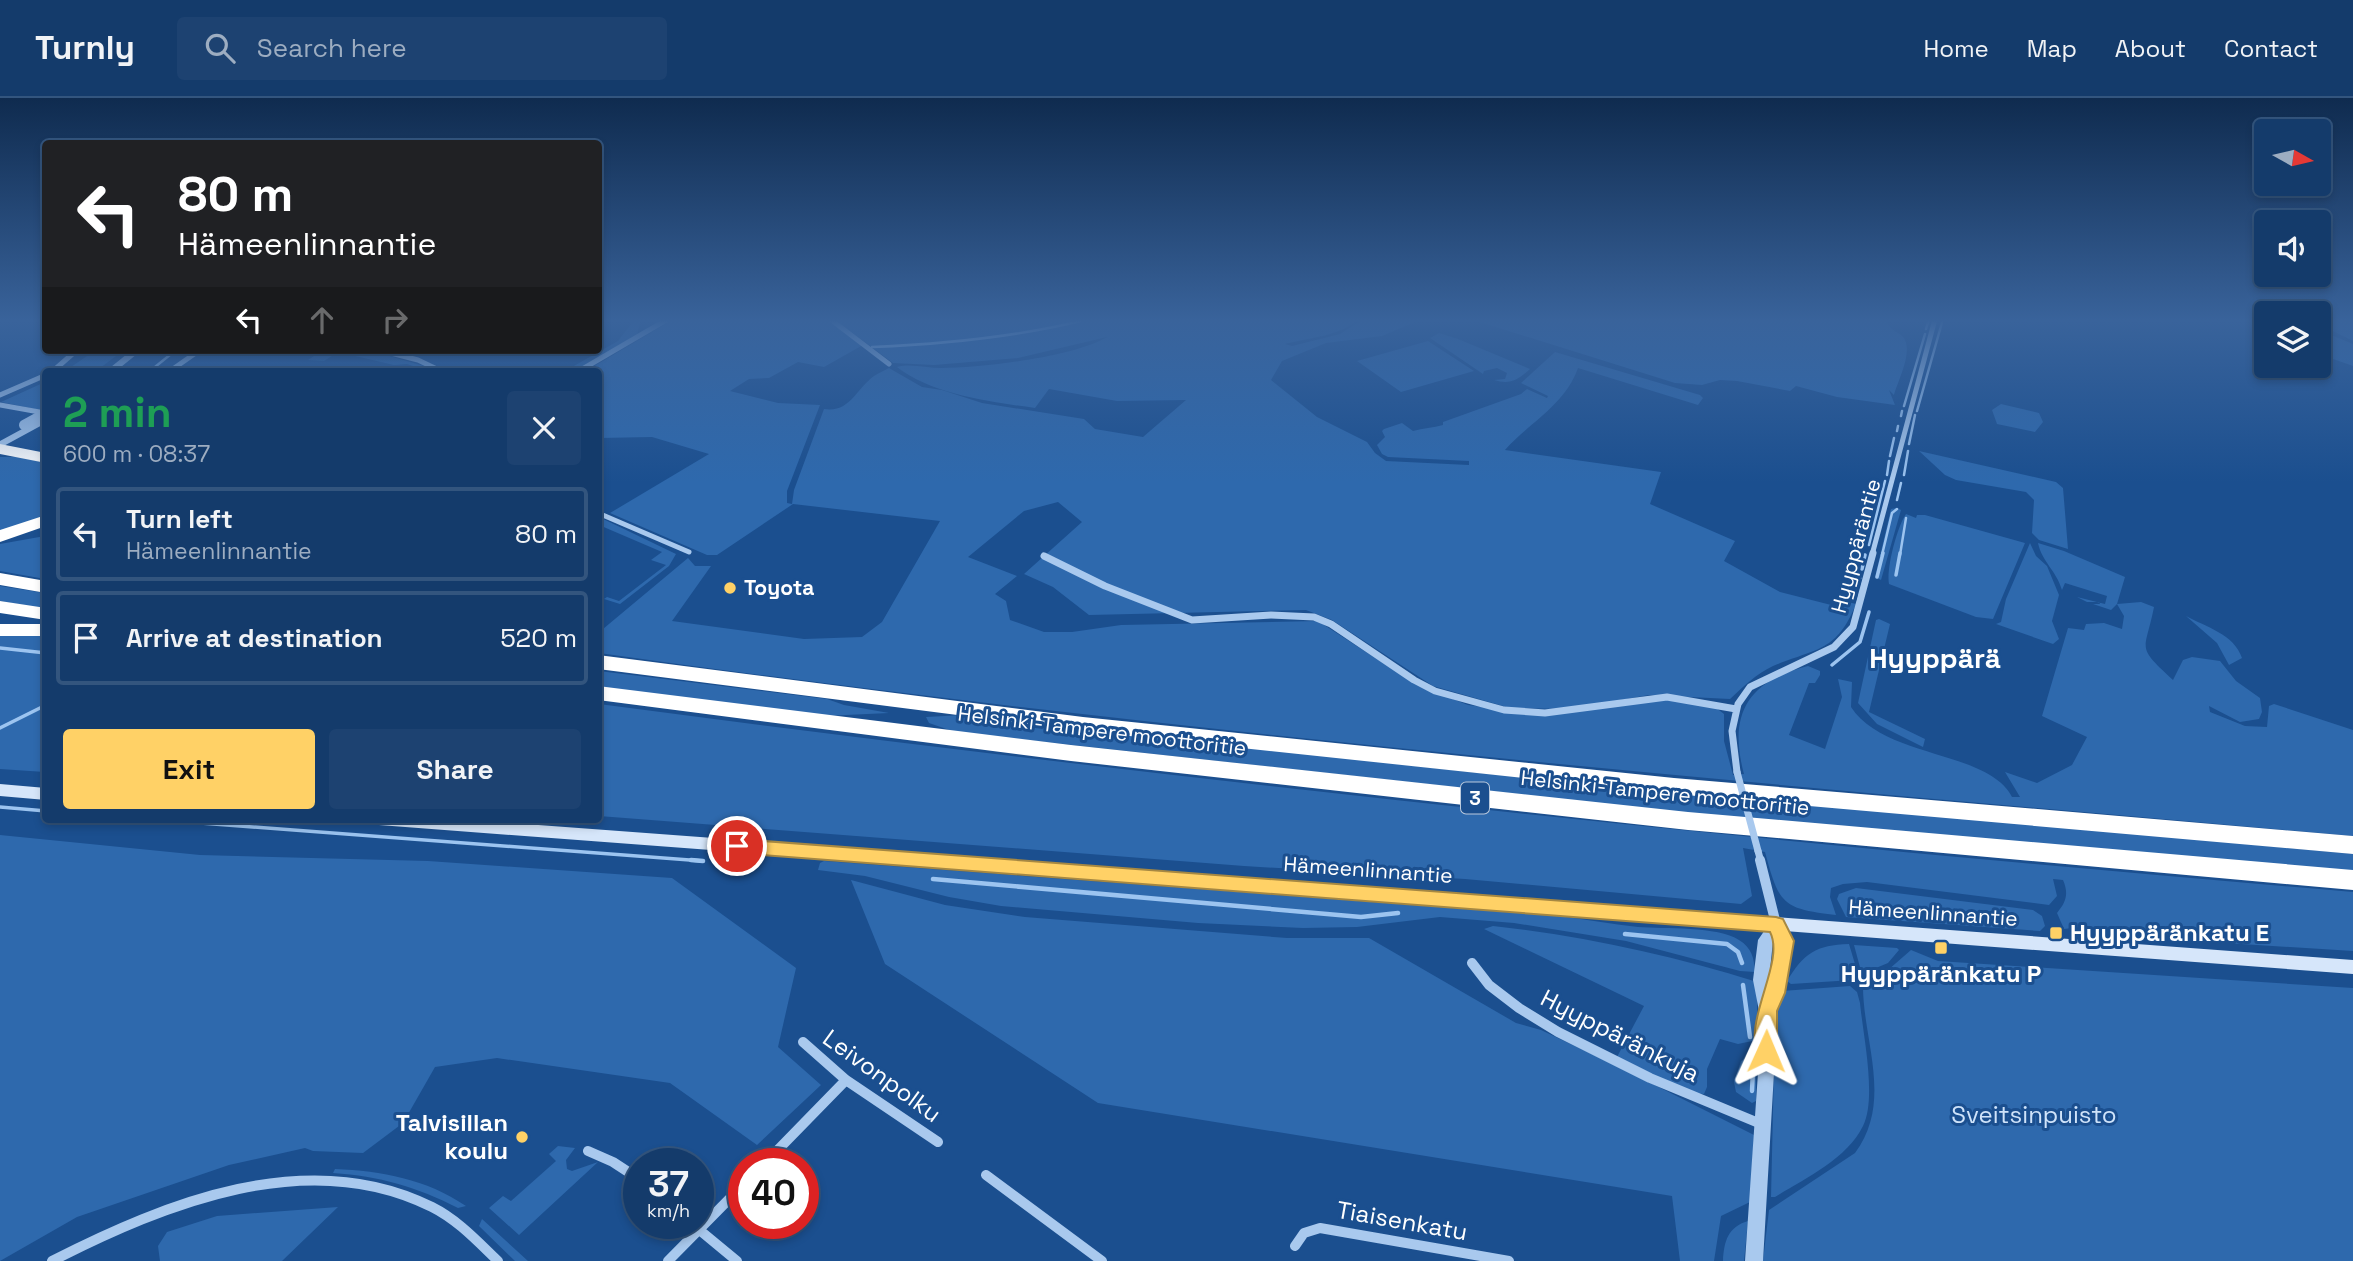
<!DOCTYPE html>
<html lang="en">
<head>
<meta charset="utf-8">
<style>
	body { margin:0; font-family:"Space Grotesk",sans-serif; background:#1d4271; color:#f1f3f6; height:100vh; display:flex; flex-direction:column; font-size:26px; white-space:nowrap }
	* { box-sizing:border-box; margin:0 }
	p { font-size:23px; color:#9dadc1 }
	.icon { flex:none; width:38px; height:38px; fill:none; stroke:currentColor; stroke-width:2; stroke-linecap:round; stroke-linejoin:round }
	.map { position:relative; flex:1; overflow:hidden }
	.sheet { position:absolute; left:42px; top:270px; width:560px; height:455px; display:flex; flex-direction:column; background:#143b6b; border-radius:7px; box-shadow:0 4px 10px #0003,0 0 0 2px #33557e }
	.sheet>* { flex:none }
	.hud { position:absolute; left:42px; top:42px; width:560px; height:214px; border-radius:7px; box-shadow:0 4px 10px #0003,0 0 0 2px #33557e; background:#202124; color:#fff; overflow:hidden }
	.needle { width:46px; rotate:98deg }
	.tools { position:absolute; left:2254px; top:21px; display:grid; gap:14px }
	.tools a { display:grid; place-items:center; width:77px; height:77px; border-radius:7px; background:#143b6b; box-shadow:0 4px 10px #0003,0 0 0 2px #33557e; font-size:35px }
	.speed { position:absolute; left:623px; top:1050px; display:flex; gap:14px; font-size:35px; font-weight:700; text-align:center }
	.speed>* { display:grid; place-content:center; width:91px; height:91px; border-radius:50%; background:#143b6b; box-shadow:0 4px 10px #0003,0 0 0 2px #33557e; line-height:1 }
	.speed small { font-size:18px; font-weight:400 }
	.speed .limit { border:10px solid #d22; background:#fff; color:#111 }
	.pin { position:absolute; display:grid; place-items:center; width:60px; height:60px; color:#fff; margin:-30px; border:4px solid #fff; border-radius:50%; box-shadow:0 2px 7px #0007 }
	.me { position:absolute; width:77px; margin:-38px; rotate:1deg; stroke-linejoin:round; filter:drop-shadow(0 0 5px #0008) }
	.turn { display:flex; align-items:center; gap:24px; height:147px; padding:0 21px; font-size:32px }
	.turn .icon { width:91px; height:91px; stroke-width:2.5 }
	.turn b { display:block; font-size:49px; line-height:60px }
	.lanes { display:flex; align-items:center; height:66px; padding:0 21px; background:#0003; justify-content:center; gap:35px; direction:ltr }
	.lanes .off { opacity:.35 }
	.round { display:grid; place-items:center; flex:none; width:74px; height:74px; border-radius:7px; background:#1d4271 }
	.summary { display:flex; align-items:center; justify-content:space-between; height:119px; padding:0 21px }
	h1 { font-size:42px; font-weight:700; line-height:52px; color:#1e9e55 }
	.primary-button { display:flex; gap:14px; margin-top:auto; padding:14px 21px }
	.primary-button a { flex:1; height:80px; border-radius:7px; background:#ffd166; color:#111; font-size:28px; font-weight:700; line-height:80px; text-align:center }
	.primary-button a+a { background:#1d4271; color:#f1f3f6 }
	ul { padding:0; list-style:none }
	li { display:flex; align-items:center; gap:21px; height:94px; margin:0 14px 10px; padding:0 7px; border:4px solid #33557e; border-radius:7px }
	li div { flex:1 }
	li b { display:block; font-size:26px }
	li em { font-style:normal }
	header { display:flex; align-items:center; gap:42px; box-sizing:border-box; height:98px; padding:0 35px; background:#143b6b; border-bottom:2px solid #33557e }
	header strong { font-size:33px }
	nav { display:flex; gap:38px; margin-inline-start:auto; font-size:24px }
	.search { width:490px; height:63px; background:#1d4271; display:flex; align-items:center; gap:18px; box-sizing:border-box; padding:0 24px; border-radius:7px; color:#9dadc1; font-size:26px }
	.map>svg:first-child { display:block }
	.green { fill:#2e69ad }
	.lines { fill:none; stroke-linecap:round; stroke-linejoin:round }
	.stream-far2 { stroke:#9cc4f0; stroke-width:2.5 }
	.stream-far1 { stroke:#9cc4f0; stroke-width:3.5 }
	.stream { stroke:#9cc4f0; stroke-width:4.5 }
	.minor-far2 { stroke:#a9c9ee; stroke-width:5 }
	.minor-far1 { stroke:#a9c9ee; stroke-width:7 }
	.minor { stroke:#a9c9ee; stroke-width:10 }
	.tertiary { fill:#a9c9ee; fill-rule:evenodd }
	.secondary { fill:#d6e6fa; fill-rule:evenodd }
	.motorway { fill:#fff; fill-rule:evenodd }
	.minor-bridge { stroke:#a9c9ee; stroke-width:7 }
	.tertiary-bridge { stroke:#a9c9ee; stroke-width:10 }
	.route { fill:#ffd166; stroke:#a68842; stroke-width:2 }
	.poi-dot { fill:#ffd166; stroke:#1b4f8f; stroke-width:2.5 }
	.labels { text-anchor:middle; stroke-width:6; stroke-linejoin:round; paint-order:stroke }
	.shield { fill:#1b4f8f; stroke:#bbcadd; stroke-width:2 }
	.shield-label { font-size:19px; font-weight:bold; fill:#fff }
	.street-label { font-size:21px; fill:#fff; stroke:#1b4f8f }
	.poi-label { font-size:21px; font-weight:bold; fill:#fff; stroke:#1b4f8f; text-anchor:start }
	.near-poi-label { font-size:24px; font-weight:bold; fill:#fff; stroke:#1b4f8f; text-anchor:start }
	.near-street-label { font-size:24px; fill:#fff; stroke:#1b4f8f }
	.near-park-label { font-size:24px; fill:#cfe3fa; stroke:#1b4f8f }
	.district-label { font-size:28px; font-weight:bold; fill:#fff; stroke:#1b4f8f }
</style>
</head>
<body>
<header>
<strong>Turnly</strong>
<div class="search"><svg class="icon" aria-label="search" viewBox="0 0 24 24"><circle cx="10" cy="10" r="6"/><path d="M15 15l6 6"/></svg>Search here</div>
<nav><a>Home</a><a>Map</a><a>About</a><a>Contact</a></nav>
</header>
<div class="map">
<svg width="2353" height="1163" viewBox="0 0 2353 1163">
	<rect width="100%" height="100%" fill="#1b4f8f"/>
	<path class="green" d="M 635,221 L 641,221 L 637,237 C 617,249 589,273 565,273 L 618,243 Z
		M 674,221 L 825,221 L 863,247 L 824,269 L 798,264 L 769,280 L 749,281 L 730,293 L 778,305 L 820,307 L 787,393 L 787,405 L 792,406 L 794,392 L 824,311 C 850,315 856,291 874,278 C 878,275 884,273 889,270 L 922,289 L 942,292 L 982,305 L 1084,321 L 1095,331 L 1143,339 L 1186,302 L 1117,303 L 1049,291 L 1035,310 C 992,304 933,297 897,269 C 910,265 927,270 941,270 C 981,270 1074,259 1107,239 L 1018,260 L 934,267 L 893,265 L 834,221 L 1358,221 C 1343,238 1306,240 1285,246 L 1292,248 L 1340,236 L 1363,221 L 1422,221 L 1382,238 L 1326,245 L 1282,263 L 1271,282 L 1317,319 L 1367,344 L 1375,355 L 1386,363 L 1469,367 L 1469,363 L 1388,359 L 1382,356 L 1377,347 L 1385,339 L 1382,333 L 1384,331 L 1402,325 L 1413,333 C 1423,330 1433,330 1443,327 L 1443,324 L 1521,296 L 1527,291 L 1547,300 L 1548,298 L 1521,285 L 1555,254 L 1700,297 L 1703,300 L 1698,307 L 1578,270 C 1565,307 1530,324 1505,352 L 1661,374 L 1650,406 L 1735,443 L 1724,463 L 1780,494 L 1843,510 L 1848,504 L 1856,506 C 1836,555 1816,550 1773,568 C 1756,576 1744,588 1730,601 L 1649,597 L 1569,611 L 1510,610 L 1433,588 L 1332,522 L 1306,512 L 1089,517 L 1053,489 L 1024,476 L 1082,424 L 1058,404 L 1024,413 L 968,459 L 1017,478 L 995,496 L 1006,503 L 1010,522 L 1044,534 L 1072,534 L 1121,527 L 1318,523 L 1417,587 L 1468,607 L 1540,617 L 1667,601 L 1715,609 L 1724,616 L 1724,643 L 1733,677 L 1744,676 C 1728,617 1747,583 1808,568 L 1820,573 L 1820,577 L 1815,585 L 1809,585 L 1789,637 L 1825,651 L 1842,599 L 1838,581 L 1852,584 L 1851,609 C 1885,661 1988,652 2012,699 L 2020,699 L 2005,674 L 2037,685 L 2072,667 L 2087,639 L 2042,618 L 2068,530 L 2084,532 L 2086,526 L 2104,525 L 2122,531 L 2124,518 L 2117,506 L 2111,512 L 2093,506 L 2100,506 L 2099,504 L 2087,504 L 2077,499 L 2105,506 L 2107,498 L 2065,485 L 2062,492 C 2056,472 2042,464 2038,445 L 2064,453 L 2125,479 L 2117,506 L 2141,504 L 2154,509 C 2145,555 2135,547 2173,582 L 2183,562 L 2192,559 L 2220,563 L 2236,583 L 2260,600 L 2262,614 L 2259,621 L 2240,624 L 2209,608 L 2210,614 L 2245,628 L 2267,629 L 2269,608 L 2274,606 L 2353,632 L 2353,738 C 1767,686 1181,637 599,555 L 599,531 L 603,531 L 688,460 L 695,468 L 711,468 L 672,523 L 804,541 L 862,539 L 882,524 L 940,423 L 793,406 L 717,457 L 707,457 L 610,415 L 709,356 L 652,339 L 599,340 L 598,273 L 586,273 Z
		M 1470,221 L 1886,221 C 1888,230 1894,232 1901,237 C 1916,249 1898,282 1894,297 L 1889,292 L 1895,307 L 1837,299 L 1796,288 L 1790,293 L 1737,283 L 1720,282 L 1702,287 L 1675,285 Z
		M 2319,221 L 2353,221 L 2353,243 L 2319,226 Z
		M 2319,232 L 2353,246 L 2353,268 L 2319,256 Z
		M 1439,235 L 1458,241 L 1530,271 C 1518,282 1510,287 1494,282 L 1505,281 L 1507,275 L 1497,270 L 1484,273 L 1483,276 L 1430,240 Z
		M 1428,243 L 1474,273 L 1401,294 L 1357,263 Z
		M 96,252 L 124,252 L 96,273 L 65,273 Z
		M 323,252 L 369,252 L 427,269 L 419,270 L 407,266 L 394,267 L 338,254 L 324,263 L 308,262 Z
		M 45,284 L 45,309 L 40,312 L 1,304 Z
		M 2001,306 L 2039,315 L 2043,324 L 2035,334 L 1997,326 L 1992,312 Z
		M 1919,353 L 2056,384 L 2063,390 L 2068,451 L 2039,442 L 2032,435 L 2034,402 L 2026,394 L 1956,382 L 1945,377 Z
		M 0,359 L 19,359 L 46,365 L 45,420 L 0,436 Z
		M 1897,410 L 1901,412 L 1881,482 L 1875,479 L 1891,411 Z
		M 1906,416 L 1916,420 L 1917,417 L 1925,417 L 2025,445 L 1993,521 L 1976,519 L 1889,486 C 1886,471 1897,429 1906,416 Z
		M 599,419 L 676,456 L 669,468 L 620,506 L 604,501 L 607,499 L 619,503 L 666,467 L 651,462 L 662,454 L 599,427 Z
		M 45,438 L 45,481 L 0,473 L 0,446 Z
		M 2030,445 L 2036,458 L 2047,468 L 2059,497 L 2052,523 L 2059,541 L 2053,546 L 1996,526 L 2001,524 L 2006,501 Z
		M 0,488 L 45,495 L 45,511 L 0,503 Z
		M 2186,518 C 2206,529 2234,536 2242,560 L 2229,567 L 2217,545 Z
		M 1879,521 L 1890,526 L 1869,614 L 1925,641 L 1923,649 L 1877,626 L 1858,605 L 1876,522 Z
		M 0,537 L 45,538 L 45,674 L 0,671 Z
		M 599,573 L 827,601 L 844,607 L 889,615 L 824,618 L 599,589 Z
		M 599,606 C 1182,683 1767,745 2353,794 L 2353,853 L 2210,844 L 2081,829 L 2064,831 L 2057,815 C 2066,804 2069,796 2063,782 L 2053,781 L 2057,798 L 2049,807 L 1867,784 L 1843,786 L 1831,790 L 1830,799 L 1836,817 C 1782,811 1779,806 1765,754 L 1743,750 L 1752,798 L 1741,806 L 1465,781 L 1244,768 L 599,718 Z
		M 963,617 L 1469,674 L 2353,756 L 2353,775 L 1697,716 L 955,634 L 929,625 L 926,619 Z
		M 0,737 L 200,757 L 428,763 L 672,780 L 796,870 L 778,949 L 821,987 L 757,1047 L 670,985 L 497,960 L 435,969 L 403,1025 L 363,1055 L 313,1053 L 305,1050 L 229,1067 L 77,1119 L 0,1163 Z
		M 824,763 L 1557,818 C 1584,821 1611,826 1638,829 C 1664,831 1718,828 1739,842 C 1752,850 1754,860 1755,874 L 1740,873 L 1626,843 L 1514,825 L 1440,819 L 1357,829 L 1303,830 L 1198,825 L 1001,808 L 949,799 L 865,778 L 818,772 L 820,765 Z
		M 851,782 L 945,807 L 1025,819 L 1287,840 L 1369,840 L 1516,925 L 1541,932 L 1613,966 L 1754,1037 L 1750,1104 L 1721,1118 L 1714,1163 L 1680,1163 L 1672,1098 L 1098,1005 L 885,866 Z
		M 1856,790 L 2033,812 L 2042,818 L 2045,828 L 2040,833 L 1846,819 L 1837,801 L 1839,796 Z
		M 1493,828 C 1583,838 1671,857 1757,884 L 1757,942 L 1738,946 L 1720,941 L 1707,971 L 1707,989 L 1704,996 L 1691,995 L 1617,959 L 1644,908 L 1484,831 Z
		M 1849,846 L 1855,866 L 1853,882 L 1791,886 L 1787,883 C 1804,855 1816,847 1849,846 Z
		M 1854,847 L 1897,850 L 1899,852 L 1888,865 L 1864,875 L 1861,873 Z
		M 1911,852 L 1938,863 L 2353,890 L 2353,1163 L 1763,1163 L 1769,1112 L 1855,1055 C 1894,1002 1862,942 1863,885 L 1888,872 Z
		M 1850,888 L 1857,894 L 1860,905 C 1863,937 1877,1000 1863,1028 C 1847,1061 1804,1081 1775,1099 L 1771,1099 L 1775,927 L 1782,893 Z
		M 1748,959 L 1756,964 L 1756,1003 L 1752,1005 L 1736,994 L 1734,984 L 1741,963 Z
		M 558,1048 L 575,1050 L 566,1062 L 567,1071 L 572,1073 L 598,1064 L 519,1137 L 489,1110 L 503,1098 L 511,1103 L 556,1063 L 549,1056 Z
		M 335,1071 C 382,1073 426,1081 466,1108 L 458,1110 C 417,1089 379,1078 333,1075 Z
		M 338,1109 L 282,1163 L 160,1163 L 158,1148 L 167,1134 L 217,1118 Z
		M 482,1121 L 528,1163 L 515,1163 L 479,1128 Z
		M 1748,1123 L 1744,1163 L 1723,1163 C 1724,1143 1728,1129 1748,1123 Z"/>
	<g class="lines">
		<path class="stream-far2" d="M 1926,231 L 1929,221
			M 872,249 C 946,246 1018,239 1089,221
			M 150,273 L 176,252
			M 1904,308 L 1925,236
			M 1917,313 L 1943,221
			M 1901,318 L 1902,313
			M 1897,333 L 1898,328
			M 1909,346 L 1915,317
			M 1890,358 L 1894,340
			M 1887,377 L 1889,363
			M 1904,377 L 1908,353
			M 1897,402 L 1901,385
			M 1869,447 L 1885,383
			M 1882,457 L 1892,415 L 1897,411
			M 1900,457 L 1906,420"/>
		<path class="stream-far1" d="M 1862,471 L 1865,457
			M 1896,477 L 1900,455
			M 1877,479 L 1883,455
			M 1852,499 L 1860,479
			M 0,550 L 46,555
			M 1832,567 L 1860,544 L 1869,514
			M 0,630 L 46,607
			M 0,709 L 46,713
			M 148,721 L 703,763"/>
		<path class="stream" d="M 691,762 L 703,763
			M 933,781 L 1361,819 L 1398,815
			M 1625,836 L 1727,846 L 1738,854 L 1742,865
			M 1743,887 L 1750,939
			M 1752,993 L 1753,971"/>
		<path class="minor-far2" d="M 0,221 L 4,221
			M 830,221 L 889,266
			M 379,252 L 418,262 L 441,273
			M 53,273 L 77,252
			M 170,273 L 200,252
			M 579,273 L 668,221
			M 0,297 L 46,277
			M 0,307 L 45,315
			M 598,415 L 689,454
			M 1872,457 L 1935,221"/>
		<path class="minor-far1" d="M 1044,458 L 1105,488 L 1192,522 L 1271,517 L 1314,519 L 1331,526 L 1414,582 L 1435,593 L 1504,612 L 1545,615 L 1667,599 L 1736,611
			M 1737,674 L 1732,633 L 1738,606 L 1750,589 L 1834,549 L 1853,529 L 1873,455
			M 1758,753 L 1761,764"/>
		<path class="minor" d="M 1760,762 L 1776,826
			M 1472,865 L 1489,887 L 1519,910 L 1558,934 L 1650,980 L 1761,1026
			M 803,944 L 846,982 L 938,1044
			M 588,1053 L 613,1064 L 639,1081
			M 764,1066 L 846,982
			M 986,1077 L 1102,1163
			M 691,1125 L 737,1163
			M 1295,1148 L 1304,1135 L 1320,1130 L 1509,1163
			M 52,1163 C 166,1105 308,1047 432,1109 C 458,1122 478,1144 498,1163
			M 668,1163 L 744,1086"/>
		<path class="tertiary" d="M 132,252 L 142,252 L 116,273 L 106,273 Z
			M 46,318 L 46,325 L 0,350 L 0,343 Z
			M 1776,821 L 1781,823 L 1792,843 L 1782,895 L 1775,913 L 1774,975 L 1763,1163 L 1745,1163 L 1758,975 L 1759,913 L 1753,882 L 1758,842 L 1771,823 ZM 1775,840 L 1776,843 L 1769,882 L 1773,843 Z"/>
		<path class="secondary" d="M 0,686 L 46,690 L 46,702 L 0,698 Z
			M 371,721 L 457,721 L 2353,862 L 2353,876 L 379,727 L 373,725 Z"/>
		<path class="motorway" d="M 0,346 L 46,355 L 46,365 L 0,356 Z
			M 46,417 L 46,428 L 0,444 L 0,432 Z
			M 0,475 L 46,483 L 46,495 L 0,487 Z
			M 0,503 L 46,510 L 46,522 L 0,515 Z
			M 0,526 L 46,526 L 46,538 L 0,538 Z
			M 598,557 L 1083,619 L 1674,680 L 2353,738 L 2353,756 L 1674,696 L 1083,633 L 598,571 Z
			M 598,588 L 1071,647 L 1688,714 L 2353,772 L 2353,792 L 1688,732 L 1071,663 L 598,602 Z"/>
		<path class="minor-bridge" d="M 1737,674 L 1758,753"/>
		<path class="tertiary-bridge" d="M 24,327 L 46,315"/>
	</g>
	<linearGradient id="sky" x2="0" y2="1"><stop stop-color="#0f2b4f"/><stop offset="0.58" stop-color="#39639b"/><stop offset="1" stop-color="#39639b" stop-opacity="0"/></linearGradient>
	<rect width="2353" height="384" fill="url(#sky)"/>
	<path class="route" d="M 737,741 L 1776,819 L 1783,821 L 1794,843 L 1785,895 L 1777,913 L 1777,953 L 1774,960 L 1766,963 L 1759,960 C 1741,923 1786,865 1770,834 L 737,755 L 730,753 L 728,748 L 730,743 Z"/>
	<g class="poi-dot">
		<circle cx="730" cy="490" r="7"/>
		<rect x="2049" y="828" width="14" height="14" rx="3.5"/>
		<rect x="1934" y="843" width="14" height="14" rx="3.5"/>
		<circle cx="522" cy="1039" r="7"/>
	</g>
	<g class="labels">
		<rect class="shield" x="1461" y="684.5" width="28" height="31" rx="5"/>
		<g class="shield-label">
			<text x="1475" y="707">3</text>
		</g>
		<g class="street-label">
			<text transform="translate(1856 448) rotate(-75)" y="7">Hyyppäräntie</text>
			<text transform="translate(1102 633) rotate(7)" y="7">Helsinki-Tampere moottoritie</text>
			<text transform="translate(1665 695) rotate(6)" y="7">Helsinki-Tampere moottoritie</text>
			<text transform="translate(1368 772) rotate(4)" y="7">Hämeenlinnantie</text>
			<text transform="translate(1933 815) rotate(4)" y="7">Hämeenlinnantie</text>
		</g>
		<g class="poi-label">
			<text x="744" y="497">Toyota</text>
		</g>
		<g class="near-poi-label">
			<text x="2070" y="843">Hyyppäränkatu E</text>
			<text x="1941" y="884" text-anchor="middle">Hyyppäränkatu P</text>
			<text x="508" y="1033" text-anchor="end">Talvisillan<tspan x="508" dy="28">koulu</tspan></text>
		</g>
		<g class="near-street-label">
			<text transform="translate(1620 938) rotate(27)" y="8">Hyyppäränkuja</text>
			<text transform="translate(882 978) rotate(36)" y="8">Leivonpolku</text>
			<text transform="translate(1402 1123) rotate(10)" y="8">Tiaisenkatu</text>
		</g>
		<g class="near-park-label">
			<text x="2034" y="1025">Sveitsinpuisto</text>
		</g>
		<g class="district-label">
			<text x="1935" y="570">Hyyppärä</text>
		</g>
	</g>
</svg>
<div class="tools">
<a><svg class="needle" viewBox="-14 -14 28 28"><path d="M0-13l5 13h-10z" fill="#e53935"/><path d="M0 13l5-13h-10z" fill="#9dadc1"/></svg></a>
<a><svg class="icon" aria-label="sound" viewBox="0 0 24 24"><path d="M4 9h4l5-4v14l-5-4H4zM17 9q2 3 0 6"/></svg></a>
<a><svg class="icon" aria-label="layers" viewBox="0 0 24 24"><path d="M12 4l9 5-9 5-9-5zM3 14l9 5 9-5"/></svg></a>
</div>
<div class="speed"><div>37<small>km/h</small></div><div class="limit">40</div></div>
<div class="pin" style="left:737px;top:748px;background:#d93025"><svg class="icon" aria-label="arrive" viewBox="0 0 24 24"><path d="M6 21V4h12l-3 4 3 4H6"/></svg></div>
<svg class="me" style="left:1766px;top:953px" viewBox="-20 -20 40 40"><path d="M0-17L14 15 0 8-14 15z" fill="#ffd166" stroke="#fff" stroke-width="4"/></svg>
<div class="hud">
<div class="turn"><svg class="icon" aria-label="left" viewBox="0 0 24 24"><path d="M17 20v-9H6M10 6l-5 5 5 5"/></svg><div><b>80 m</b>Hämeenlinnantie</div></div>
<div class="lanes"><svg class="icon" aria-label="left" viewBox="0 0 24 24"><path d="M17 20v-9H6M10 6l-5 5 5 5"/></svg><svg class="icon off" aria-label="ahead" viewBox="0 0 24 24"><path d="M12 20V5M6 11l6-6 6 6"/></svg><svg class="icon off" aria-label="right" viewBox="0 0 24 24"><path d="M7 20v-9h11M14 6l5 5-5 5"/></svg></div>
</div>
<section class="sheet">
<div class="summary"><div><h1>2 min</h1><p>600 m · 08:37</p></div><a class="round"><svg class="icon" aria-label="close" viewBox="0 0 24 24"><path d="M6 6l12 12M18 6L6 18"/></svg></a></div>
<ul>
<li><svg class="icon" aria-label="left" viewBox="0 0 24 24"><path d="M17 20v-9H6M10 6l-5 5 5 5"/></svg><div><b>Turn left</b><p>Hämeenlinnantie</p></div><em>80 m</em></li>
<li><svg class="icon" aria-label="arrive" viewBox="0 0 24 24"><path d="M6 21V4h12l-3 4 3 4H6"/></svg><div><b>Arrive at destination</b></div><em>520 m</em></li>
</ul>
<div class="primary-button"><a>Exit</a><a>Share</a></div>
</section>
</div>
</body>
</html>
